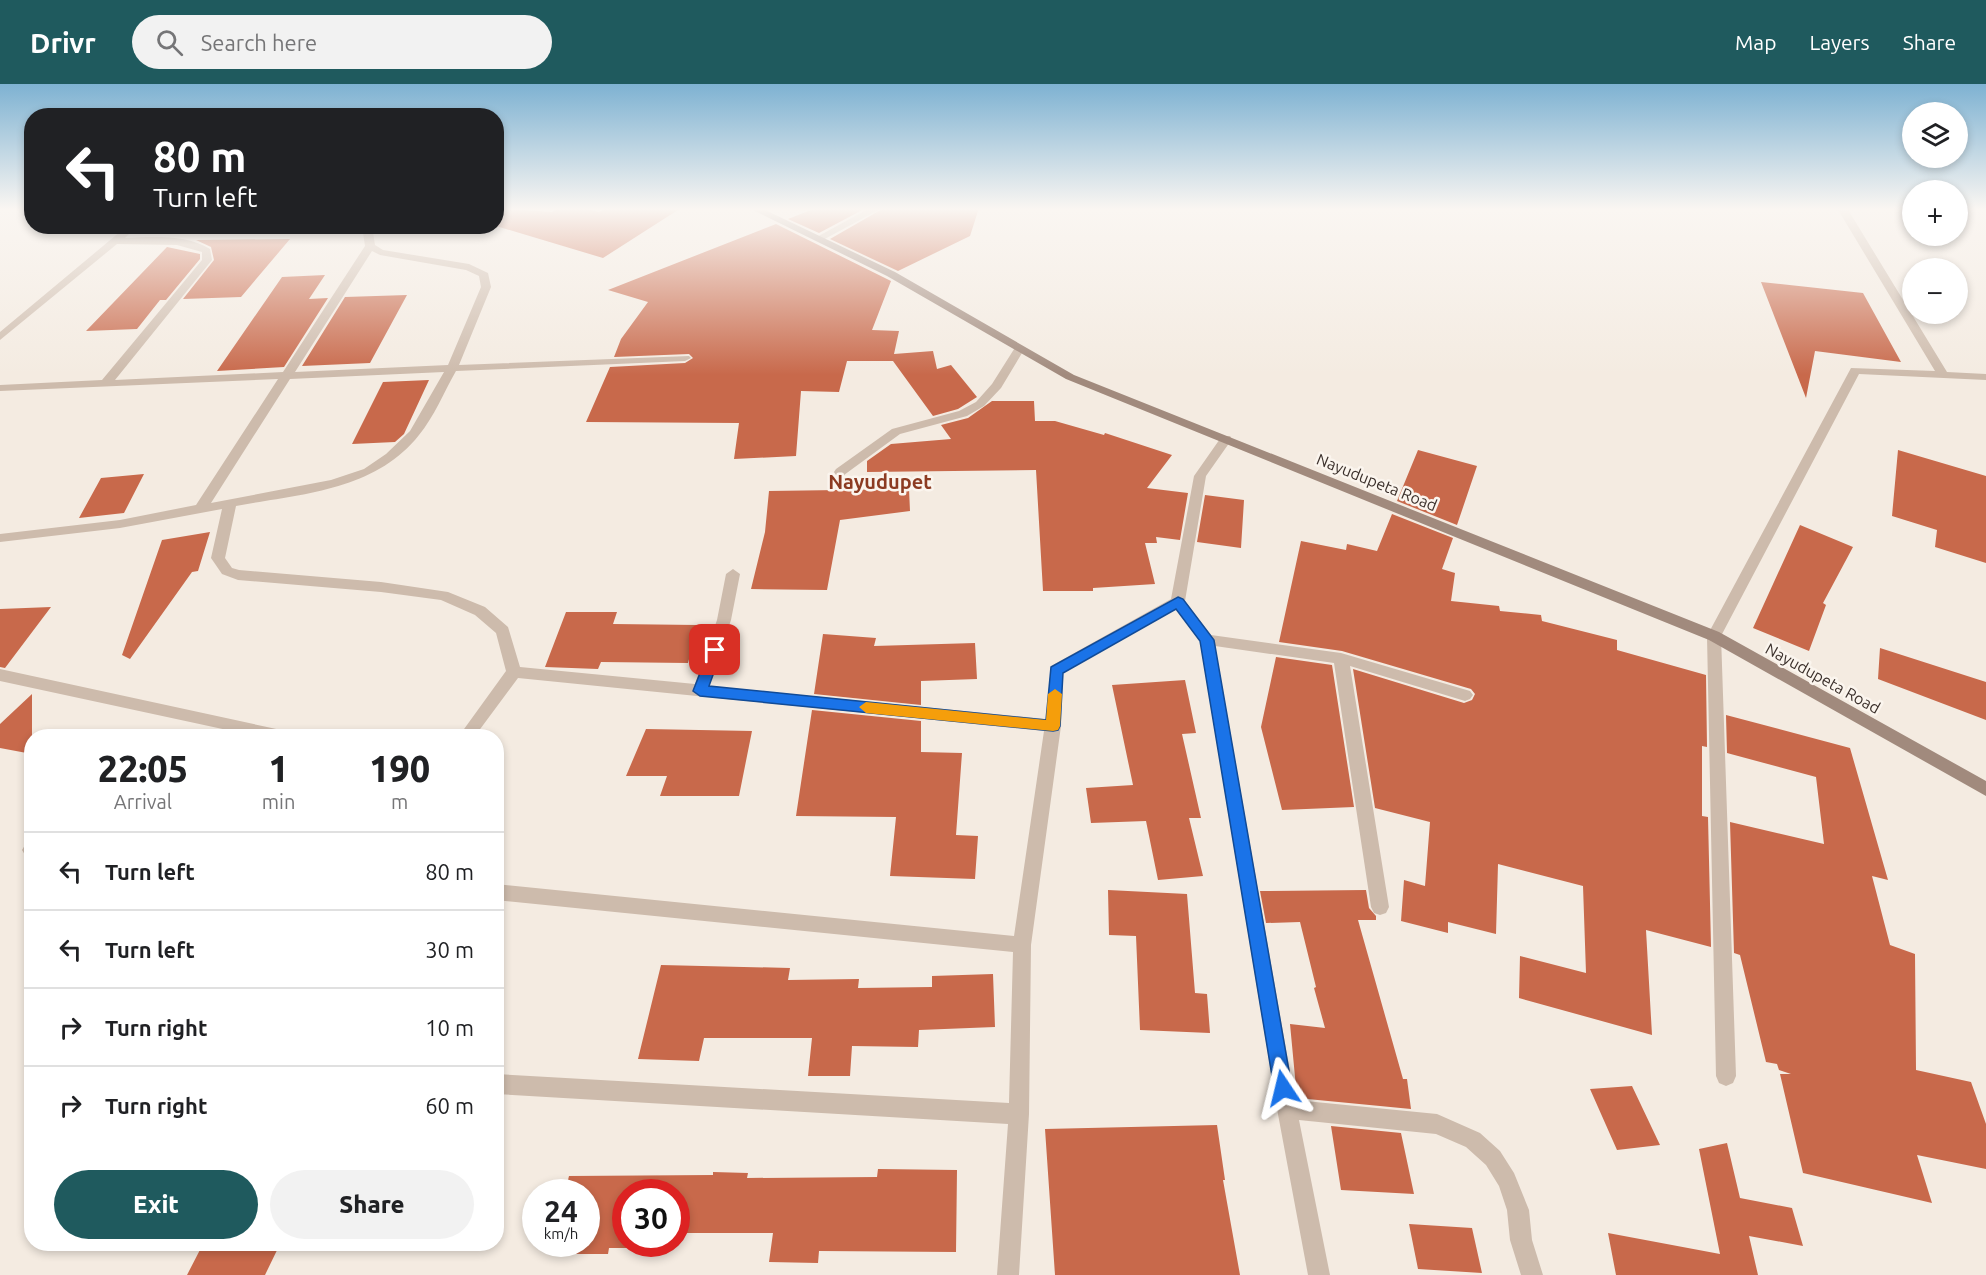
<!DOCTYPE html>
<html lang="en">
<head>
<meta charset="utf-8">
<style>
	body { margin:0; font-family:Ubuntu,sans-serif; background:#f2f2f2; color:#202124; height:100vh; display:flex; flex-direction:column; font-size:22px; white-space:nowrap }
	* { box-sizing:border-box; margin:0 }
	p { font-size:20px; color:#757577 }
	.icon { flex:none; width:33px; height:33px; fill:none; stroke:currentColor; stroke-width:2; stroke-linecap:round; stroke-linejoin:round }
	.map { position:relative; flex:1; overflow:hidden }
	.details { position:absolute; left:24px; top:645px; width:480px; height:522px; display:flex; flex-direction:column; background:#fff; border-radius:24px; box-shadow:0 3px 9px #0003 }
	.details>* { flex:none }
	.guide { position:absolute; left:24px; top:24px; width:480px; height:126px; border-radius:24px; box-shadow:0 3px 9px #0003; background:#202124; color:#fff; overflow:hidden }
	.buttons { position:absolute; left:1902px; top:18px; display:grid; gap:12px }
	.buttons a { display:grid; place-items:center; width:66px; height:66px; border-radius:50%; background:#fff; box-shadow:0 3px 9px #0003; font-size:30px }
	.speed { position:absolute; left:522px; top:1095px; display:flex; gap:12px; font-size:30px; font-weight:700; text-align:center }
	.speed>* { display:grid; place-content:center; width:78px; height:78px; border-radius:50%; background:#fff; box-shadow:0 3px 9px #0003; line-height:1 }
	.speed small { font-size:15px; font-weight:400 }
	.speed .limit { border:9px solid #d22; background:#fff; color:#111 }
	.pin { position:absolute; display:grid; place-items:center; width:51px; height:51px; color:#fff; margin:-26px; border-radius:12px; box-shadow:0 3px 9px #0006 }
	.me { position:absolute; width:66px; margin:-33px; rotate:350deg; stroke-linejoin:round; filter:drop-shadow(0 0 4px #0008) }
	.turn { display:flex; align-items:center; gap:21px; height:126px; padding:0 30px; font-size:27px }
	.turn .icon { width:78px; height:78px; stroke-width:2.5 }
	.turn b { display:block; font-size:42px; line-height:51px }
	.eta { display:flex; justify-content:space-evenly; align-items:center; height:102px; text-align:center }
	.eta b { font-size:36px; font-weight:800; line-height:42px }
	.primary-button { display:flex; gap:12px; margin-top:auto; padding:12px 30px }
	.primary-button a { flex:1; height:69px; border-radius:36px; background:#1f5a5e; color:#fff; font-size:24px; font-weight:800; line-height:69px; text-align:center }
	.primary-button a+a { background:#f2f2f2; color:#202124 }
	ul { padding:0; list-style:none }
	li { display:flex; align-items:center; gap:18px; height:78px; padding:0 30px; border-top:2px solid #e0e0e0 }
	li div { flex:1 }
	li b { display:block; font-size:22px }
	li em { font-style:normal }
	header { display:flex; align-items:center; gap:36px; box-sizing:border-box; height:84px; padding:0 30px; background:#1f5a5e; color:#fff }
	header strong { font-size:28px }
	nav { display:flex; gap:33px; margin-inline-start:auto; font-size:21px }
	.search { width:420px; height:54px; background:#f2f2f2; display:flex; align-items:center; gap:15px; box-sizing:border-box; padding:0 21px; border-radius:33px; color:#757577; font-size:22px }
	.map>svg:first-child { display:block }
	.building { fill:#c8694b }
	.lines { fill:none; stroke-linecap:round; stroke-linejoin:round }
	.street { fill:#cdbbac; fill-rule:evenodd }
	.secondary { fill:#a18a7d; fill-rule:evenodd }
	.route { fill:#1a73e8; stroke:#114b97; stroke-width:1.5 }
	.slow { fill:#f59e0b }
	.labels { text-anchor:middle; stroke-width:5; stroke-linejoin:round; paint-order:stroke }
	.street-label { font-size:16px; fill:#3b302b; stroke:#fbf5ee }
	.quarter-label { font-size:20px; font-weight:bold; fill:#8c3b22; stroke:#fbf5ee }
</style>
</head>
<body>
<header>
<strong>Drivr</strong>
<div class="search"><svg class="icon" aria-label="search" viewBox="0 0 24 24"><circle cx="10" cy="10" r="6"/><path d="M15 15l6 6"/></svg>Search here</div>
<nav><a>Map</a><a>Layers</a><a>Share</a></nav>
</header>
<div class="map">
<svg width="1986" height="1191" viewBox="0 0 1986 1191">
	<rect width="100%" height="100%" fill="#f4ebe1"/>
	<path class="building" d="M 496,124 L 552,128 L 559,124 L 584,124 L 599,128 L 606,124 L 681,124 L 603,174 L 496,142 Z
		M 816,124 L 866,124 L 819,149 L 788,135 Z
		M 884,124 L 979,124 L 970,152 L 898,187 L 830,155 Z
		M 776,140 L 891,197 L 872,246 L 899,247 L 894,270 L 933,267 L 937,285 L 951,281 L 977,313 L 958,325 L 933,332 L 893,277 L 847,277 L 839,308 L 801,307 L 796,372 L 734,375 L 739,339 L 586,338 L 610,283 L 685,279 L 693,274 L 689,270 L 614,273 L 621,255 L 648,218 L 608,206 Z
		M 290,155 L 241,213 L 183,215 L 214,176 L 211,163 L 196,156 Z
		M 167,163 L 200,170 L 200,175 L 166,216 L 160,216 L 137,245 L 86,247 Z
		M 325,191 L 309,215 L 328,214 L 284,283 L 217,287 L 282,193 Z
		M 1761,198 L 1863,209 L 1901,278 L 1815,267 L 1806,314 Z
		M 407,211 L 370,279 L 302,282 L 345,213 Z
		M 429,296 L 404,350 L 395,358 L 352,360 L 383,298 Z
		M 992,317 L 1034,317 L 1035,337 L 1055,337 L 1104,351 L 1105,349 L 1172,371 L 1147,404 L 1188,409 L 1180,456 L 1156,453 L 1157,459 L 1145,459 L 1155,500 L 1093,504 L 1093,507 L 1043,507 L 1036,386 L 867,388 L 867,377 L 891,360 L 951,355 L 941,341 L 968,334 Z
		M 1418,366 L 1477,382 L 1457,441 L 1397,417 Z
		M 1898,366 L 1986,392 L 1986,479 L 1935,463 L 1937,446 L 1892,432 Z
		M 144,390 L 124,429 L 79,434 L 101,394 Z
		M 909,405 L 910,427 L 840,436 L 827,506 L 751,505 L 765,448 L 769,407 Z
		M 1205,411 L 1244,416 L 1241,464 L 1197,458 Z
		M 1392,430 L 1453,454 L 1442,485 L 1455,489 L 1451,517 L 1499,522 L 1500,527 L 1541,531 L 1542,537 L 1617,556 L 1617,566 L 1706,591 L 1707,663 L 1702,662 L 1702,732 L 1708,733 L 1711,863 L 1646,846 L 1652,951 L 1519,914 L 1520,872 L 1586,889 L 1583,802 L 1498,780 L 1496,850 L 1448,838 L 1448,849 L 1401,837 L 1404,796 L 1425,802 L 1430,738 L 1375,724 L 1353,585 L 1464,619 L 1472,616 L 1475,610 L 1471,605 L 1342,567 L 1279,558 L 1301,457 L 1346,466 L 1347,460 L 1377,467 Z
		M 1800,441 L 1853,463 L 1823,519 L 1826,521 L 1809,567 L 1753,544 Z
		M 210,448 L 198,487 L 192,488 L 130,575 L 122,571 L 162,456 Z
		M 51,523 L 5,584 L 0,583 L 0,525 Z
		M 566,528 L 617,528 L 613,540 L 698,541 L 688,579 L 601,578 L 598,585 L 545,583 Z
		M 823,550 L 876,554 L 874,562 L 975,559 L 977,595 L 921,597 L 921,621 L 814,610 Z
		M 1880,564 L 1986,598 L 1986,636 L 1878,595 Z
		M 1276,573 L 1332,581 L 1354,723 L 1282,726 L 1261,643 Z
		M 1185,596 L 1196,649 L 1182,650 L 1201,734 L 1189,734 L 1203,792 L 1158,796 L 1146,737 L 1091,739 L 1086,704 L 1133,701 L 1112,601 Z
		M 32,610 L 32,670 L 0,664 L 0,640 Z
		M 812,626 L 921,637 L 921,668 L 962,669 L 956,751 L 978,752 L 975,795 L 890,792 L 896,733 L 796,732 Z
		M 1726,631 L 1850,664 L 1888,796 L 1872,792 L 1890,861 L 1915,870 L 1916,986 L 1971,998 L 1986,1040 L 1986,1085 L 1917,1071 L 1932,1119 L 1803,1089 L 1780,990 L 1791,990 L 1779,986 L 1777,980 L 1766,978 L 1740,871 L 1734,869 L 1730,738 L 1824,760 L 1816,693 L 1727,669 Z
		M 646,645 L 752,647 L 739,712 L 660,712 L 667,692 L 626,692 Z
		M 1108,806 L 1187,810 L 1195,909 L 1207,910 L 1210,949 L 1140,946 L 1136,852 L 1109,851 Z
		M 1366,806 L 1369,824 L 1376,832 L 1376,836 L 1358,836 L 1403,995 L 1407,995 L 1411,1025 L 1297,1014 L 1290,940 L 1325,944 L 1314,904 L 1316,903 L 1300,838 L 1266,839 L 1260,807 Z
		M 661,881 L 790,884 L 788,896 L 859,895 L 858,904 L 932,903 L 932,892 L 993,890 L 995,943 L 919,946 L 918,963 L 852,962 L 850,992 L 808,992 L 812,954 L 704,954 L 699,977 L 638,975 Z
		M 1632,1002 L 1660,1061 L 1617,1066 L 1590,1005 Z
		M 1217,1041 L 1225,1096 L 1223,1096 L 1240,1191 L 1055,1191 L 1045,1045 Z
		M 1331,1042 L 1401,1049 L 1414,1110 L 1341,1106 Z
		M 1727,1059 L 1740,1114 L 1792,1124 L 1803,1162 L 1749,1152 L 1758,1191 L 1616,1191 L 1608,1149 L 1720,1170 L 1699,1065 Z
		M 878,1085 L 957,1086 L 956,1168 L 819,1167 L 818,1179 L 769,1178 L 773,1149 L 676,1149 L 676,1108 L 626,1108 L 626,1160 L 674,1160 L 673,1164 L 609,1164 L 608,1170 L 550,1170 L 552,1160 L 586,1160 L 586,1108 L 565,1108 L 569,1092 L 713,1091 L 713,1088 L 748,1089 L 747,1094 L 877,1093 Z
		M 1409,1140 L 1472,1144 L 1482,1189 L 1418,1185 Z
		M 203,1160 L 280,1160 L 265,1191 L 187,1191 Z"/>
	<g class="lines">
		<path class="street" d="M 870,124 L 882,124 L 821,157 L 813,155 Z
			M 1837,124 L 1847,124 L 1947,288 L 1986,290 L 1986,296 L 1859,290 L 1721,552 L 1736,992 L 1733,999 L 1726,1002 L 1719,999 L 1716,992 L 1707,552 L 1851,284 L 1935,287 Z
			M 127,142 L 137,142 L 125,154 C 153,153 185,150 210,165 L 212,176 L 115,296 L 283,288 L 365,162 L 362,142 L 372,142 L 375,161 L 383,166 L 469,180 L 488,189 L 491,203 L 459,281 L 689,272 L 691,274 L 685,277 L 456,287 C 444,308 434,333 419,351 C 375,407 300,410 236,422 L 225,474 L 232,484 L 239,486 L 381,498 L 448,508 L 485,523 L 508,543 L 520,583 L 695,600 L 717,536 L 726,490 L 733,485 L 740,490 L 731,536 L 709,602 L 1046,635 L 1051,582 L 1171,515 L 1194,392 L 1222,352 L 1230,352 L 1232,355 L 1206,392 L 1185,517 L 1211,551 L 1341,569 L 1470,607 L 1473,611 L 1470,615 L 1465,617 L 1350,582 L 1389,823 L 1386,829 L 1380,831 L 1374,829 L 1371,823 L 1334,579 L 1215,562 L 1295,1016 L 1437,1030 L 1480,1049 L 1500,1067 L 1514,1089 L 1529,1126 L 1532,1156 L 1543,1191 L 1521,1191 L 1510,1156 L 1507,1126 L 1499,1102 L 1486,1081 L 1466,1063 L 1436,1050 L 1299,1036 L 1330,1191 L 1308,1191 L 1277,1025 L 1200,557 L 1176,525 L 1063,589 L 1061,642 L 1031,861 L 1029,1030 L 1019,1191 L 997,1191 L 1008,1040 L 496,1010 L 496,990 L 1009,1019 L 1013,868 L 496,816 L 496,800 L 1014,852 L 1044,647 L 518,594 L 475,652 L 459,652 L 506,587 L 496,549 L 475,531 L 441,516 L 381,508 L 238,496 L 222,490 L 211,474 L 222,425 L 120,444 L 0,458 L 0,450 L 120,436 L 196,421 L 278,295 L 0,307 L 0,301 L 102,296 L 202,176 L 202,168 L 177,161 L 117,160 L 0,256 L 0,248 ZM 372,167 L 380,171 L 466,186 L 479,192 L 481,203 L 448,281 L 295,288 ZM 444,288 L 410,347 L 386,370 L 364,385 L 331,396 L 211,419 L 290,295 Z
			M 1020,261 L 1025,264 L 1001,304 L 984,322 L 967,332 L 900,350 L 844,391 L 836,391 L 834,388 L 836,385 L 892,345 L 959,327 L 976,318 L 992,300 L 1016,262 Z
			M 0,585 L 281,646 L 287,648 L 289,652 L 255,652 L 0,597 Z
			M 31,759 L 32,759 L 32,773 L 25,771 L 22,766 L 25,761 Z"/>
		<path class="secondary" d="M 749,124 L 761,124 L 895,188 L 1074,291 L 1719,548 L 1986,697 L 1986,712 L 1709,556 L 1066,295 L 887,192 Z"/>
	</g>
	<linearGradient id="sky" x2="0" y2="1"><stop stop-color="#7eb2d2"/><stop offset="0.43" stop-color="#faf6f2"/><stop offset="1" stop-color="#faf6f2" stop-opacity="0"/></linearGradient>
	<rect width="1986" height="291" fill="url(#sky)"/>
	<path class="route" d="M 1178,513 L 1183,515 L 1214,556 L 1292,1004 L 1289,1010 L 1283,1013 L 1277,1010 L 1274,1004 L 1200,557 L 1176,525 L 1063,589 L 1060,642 L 1058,646 L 1053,647 L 700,612 L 693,607 L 709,566 L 715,561 L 722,566 L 709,602 L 1046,636 L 1051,583 Z"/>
	<path class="slow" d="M 1055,605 L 1062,610 L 1060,642 L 1058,646 L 1053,647 L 866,629 L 859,623 L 866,618 L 1046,636 L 1048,610 Z"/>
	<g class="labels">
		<g class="street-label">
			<text transform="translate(1377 398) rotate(22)" y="6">Nayudupeta Road</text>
			<text transform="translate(1823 594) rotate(29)" y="6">Nayudupeta Road</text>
		</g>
		<g class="quarter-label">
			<text x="880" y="405">Nayudupet</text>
		</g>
	</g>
</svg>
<div class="buttons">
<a><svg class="icon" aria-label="layers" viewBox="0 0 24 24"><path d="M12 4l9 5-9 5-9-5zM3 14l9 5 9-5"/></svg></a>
<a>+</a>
<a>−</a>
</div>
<div class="speed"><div>24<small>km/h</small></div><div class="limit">30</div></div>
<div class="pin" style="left:715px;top:566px;background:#d93025"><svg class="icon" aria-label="arrive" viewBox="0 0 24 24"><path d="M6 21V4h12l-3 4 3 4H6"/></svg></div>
<svg class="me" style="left:1283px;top:1004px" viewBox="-20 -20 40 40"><path d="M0-17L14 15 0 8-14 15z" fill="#1a73e8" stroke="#fff" stroke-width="4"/></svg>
<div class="guide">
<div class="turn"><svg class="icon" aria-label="left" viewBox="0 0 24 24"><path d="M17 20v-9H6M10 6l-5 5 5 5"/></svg><div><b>80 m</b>Turn left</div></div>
</div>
<section class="details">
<div class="eta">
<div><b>22:05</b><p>Arrival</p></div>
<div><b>1</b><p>min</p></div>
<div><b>190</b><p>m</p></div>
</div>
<ul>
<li><svg class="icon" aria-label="left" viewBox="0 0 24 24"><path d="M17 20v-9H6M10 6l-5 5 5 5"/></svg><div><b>Turn left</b></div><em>80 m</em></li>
<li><svg class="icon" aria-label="left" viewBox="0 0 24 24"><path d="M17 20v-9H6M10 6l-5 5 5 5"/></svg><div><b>Turn left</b></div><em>30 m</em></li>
<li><svg class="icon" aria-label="right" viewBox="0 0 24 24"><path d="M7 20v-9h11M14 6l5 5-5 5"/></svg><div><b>Turn right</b></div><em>10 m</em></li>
<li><svg class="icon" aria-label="right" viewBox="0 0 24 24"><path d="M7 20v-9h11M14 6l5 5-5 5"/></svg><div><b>Turn right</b></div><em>60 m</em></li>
</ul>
<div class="primary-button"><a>Exit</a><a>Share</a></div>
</section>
</div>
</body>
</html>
